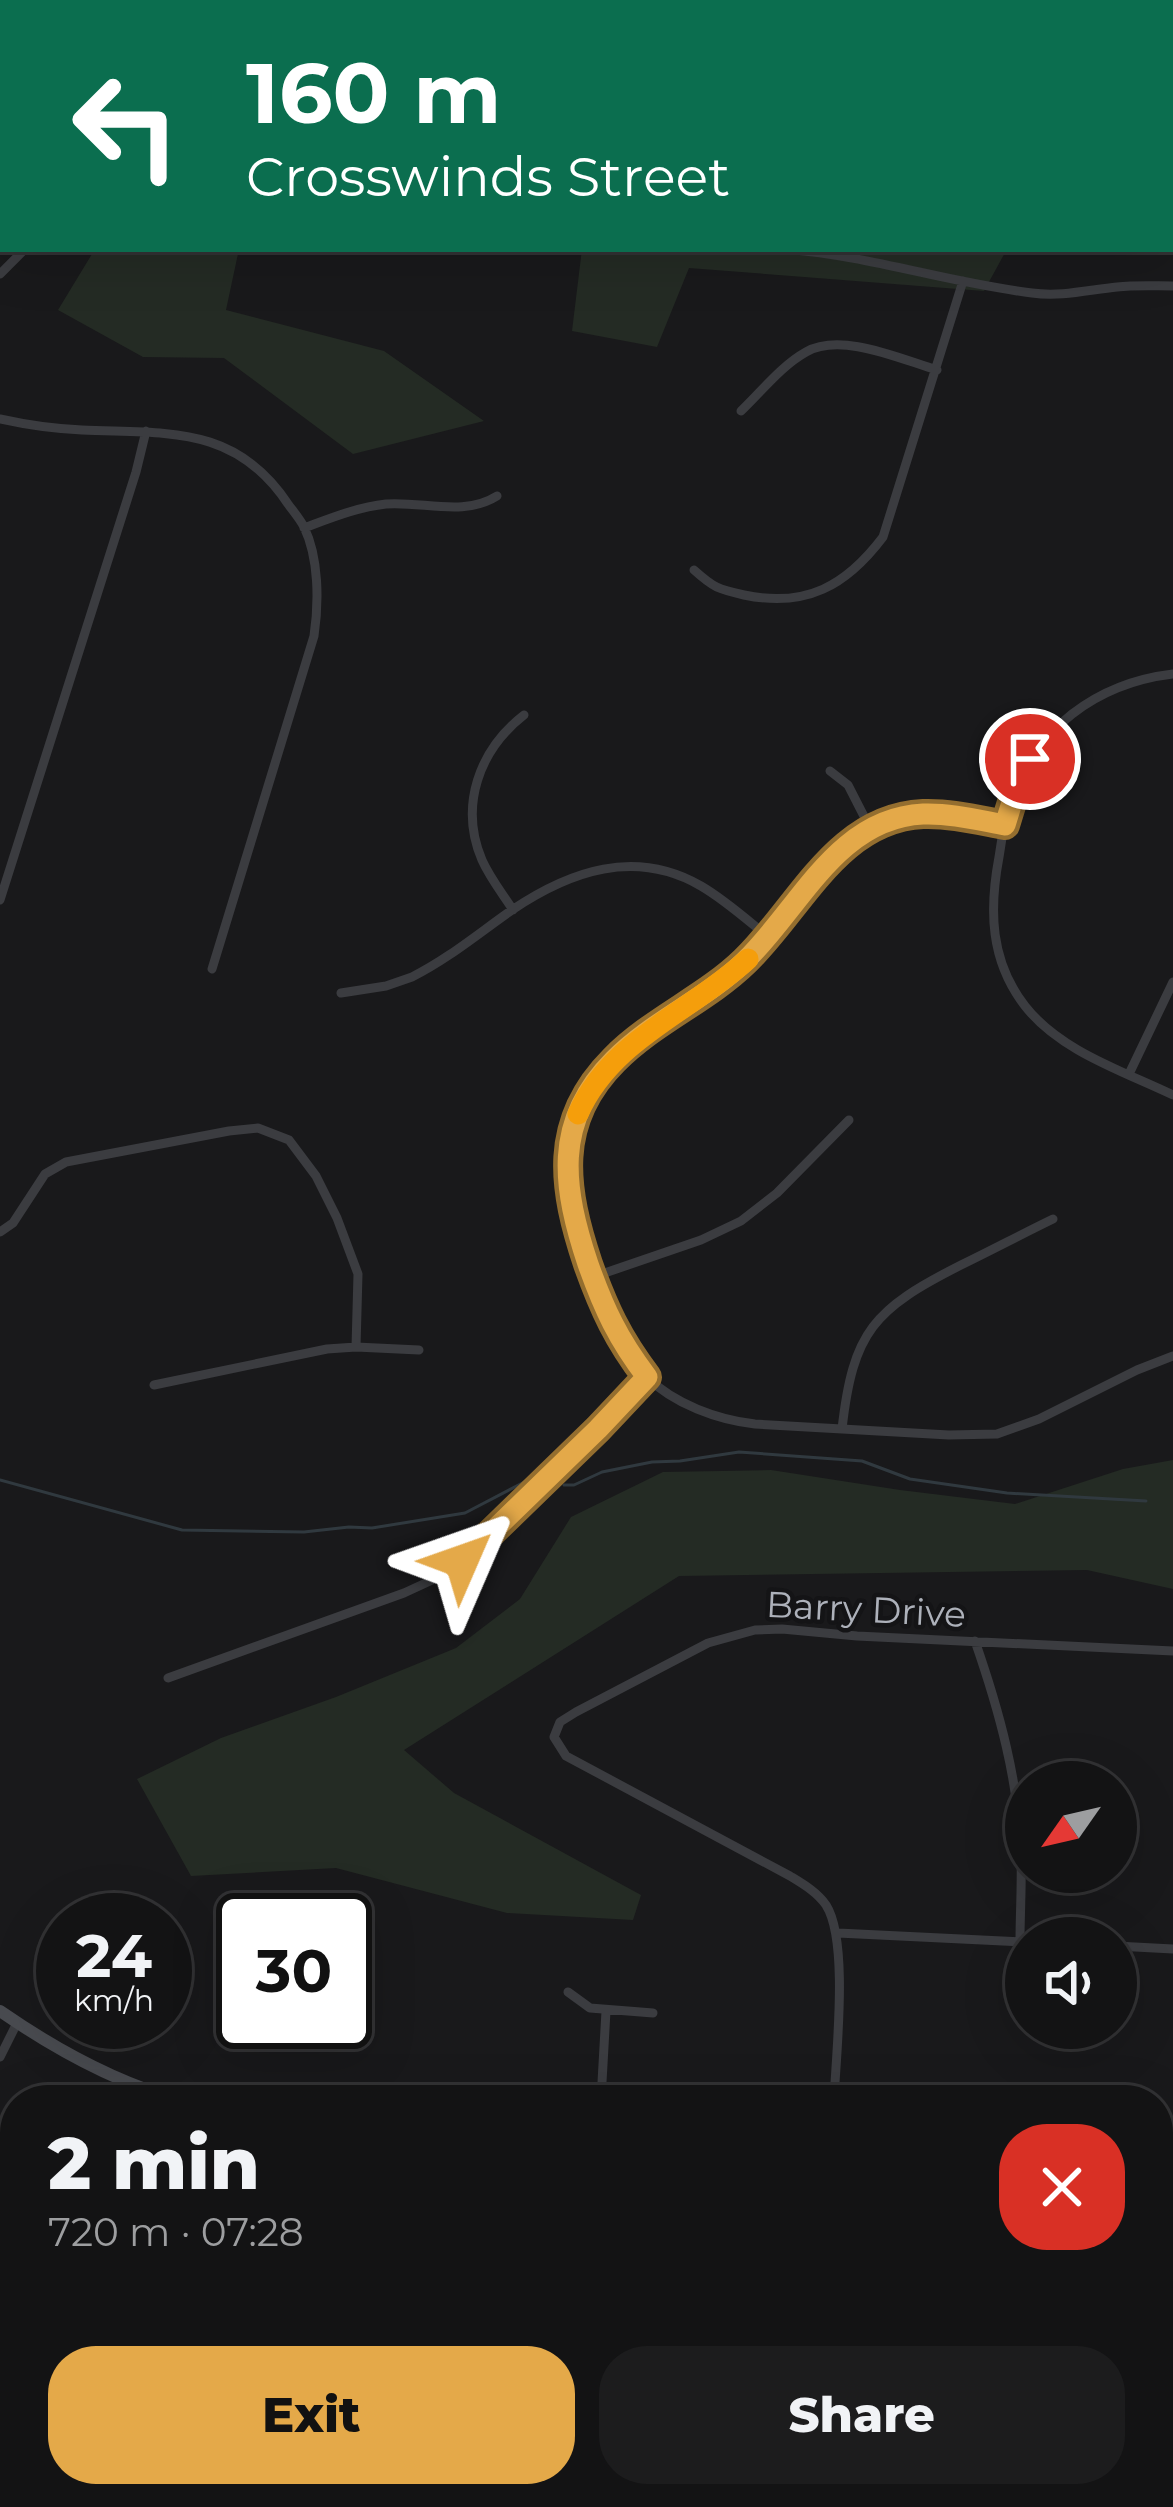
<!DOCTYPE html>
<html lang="en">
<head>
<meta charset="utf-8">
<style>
	body { margin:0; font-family:Montserrat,sans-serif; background:#1c1c1d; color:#f1f3f6; height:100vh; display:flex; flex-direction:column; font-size:45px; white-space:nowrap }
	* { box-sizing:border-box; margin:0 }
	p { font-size:39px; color:#9d9ea0 }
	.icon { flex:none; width:66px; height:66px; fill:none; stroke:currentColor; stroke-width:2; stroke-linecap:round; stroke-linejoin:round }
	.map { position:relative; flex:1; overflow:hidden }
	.panel { position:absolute; left:0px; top:2085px; width:1173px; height:423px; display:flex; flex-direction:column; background:#131314; border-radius:48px 48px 0 0; box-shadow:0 12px 48px #0002,0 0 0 3px #323234 }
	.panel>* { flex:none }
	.guide { position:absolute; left:0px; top:0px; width:1173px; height:252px; box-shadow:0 12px 48px #0002,0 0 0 3px #323234; background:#0b6e4f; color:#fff; overflow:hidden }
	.needle { width:78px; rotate:236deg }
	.controls { position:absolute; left:1005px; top:1761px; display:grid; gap:24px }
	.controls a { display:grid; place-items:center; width:132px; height:132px; border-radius:50%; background:#131314; box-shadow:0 12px 48px #0002,0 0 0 3px #323234; font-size:60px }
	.speed { position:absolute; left:36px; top:1893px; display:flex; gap:24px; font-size:60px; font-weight:700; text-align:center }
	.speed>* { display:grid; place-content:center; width:156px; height:156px; border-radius:50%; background:#131314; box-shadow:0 12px 48px #0002,0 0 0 3px #323234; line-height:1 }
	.speed small { font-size:30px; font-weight:400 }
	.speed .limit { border:6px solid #111; border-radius:18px; background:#fff; color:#111 }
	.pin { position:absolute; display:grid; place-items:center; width:102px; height:102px; color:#fff; margin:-51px; border:6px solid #fff; border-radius:50%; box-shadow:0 3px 12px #0007 }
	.me { position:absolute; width:132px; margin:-66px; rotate:47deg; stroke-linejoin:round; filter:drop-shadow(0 0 9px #0008) }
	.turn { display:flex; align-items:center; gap:42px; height:252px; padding:0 48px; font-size:54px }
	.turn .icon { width:156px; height:156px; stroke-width:2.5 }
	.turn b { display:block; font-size:84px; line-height:102px }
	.round { display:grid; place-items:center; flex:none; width:126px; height:126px; border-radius:48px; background:#1c1c1d }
	.headline { display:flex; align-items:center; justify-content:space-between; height:204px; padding:0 48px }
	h1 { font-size:72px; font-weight:800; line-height:90px }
	.primary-button { display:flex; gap:24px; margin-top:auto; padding:24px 48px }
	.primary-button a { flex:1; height:138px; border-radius:48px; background:#e4a949; color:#111; font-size:48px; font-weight:800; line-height:138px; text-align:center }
	.primary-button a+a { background:#1c1c1d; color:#f1f3f6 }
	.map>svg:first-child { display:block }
	.green { fill:#242b24 }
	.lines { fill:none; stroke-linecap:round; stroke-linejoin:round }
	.stream { stroke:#30393f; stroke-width:3 }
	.street { stroke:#3b3c40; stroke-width:9 }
	.secondary { stroke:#494b50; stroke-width:12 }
	.route-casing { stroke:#946e2f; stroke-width:30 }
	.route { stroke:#e4a949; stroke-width:21 }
	.slow { stroke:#f59e0b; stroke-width:21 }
	.labels { text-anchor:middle; stroke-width:9; stroke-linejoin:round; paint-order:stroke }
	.street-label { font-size:36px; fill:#adb1ba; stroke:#141416 }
</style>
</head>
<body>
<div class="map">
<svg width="1173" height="2507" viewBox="0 0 1173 2507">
	<rect width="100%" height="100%" fill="#19191b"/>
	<path class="green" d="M 0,0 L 240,0 L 240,3 L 3,3 L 3,156 L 0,153 Z
		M 749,0 L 1173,0 L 1173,106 L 1170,106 L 1170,3 L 749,3 Z
		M 95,249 L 239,249 L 226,310 L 384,351 L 484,421 L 353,454 L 224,358 L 143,357 L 58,310 Z
		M 582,249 L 1007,249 L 984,291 L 689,268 L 657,347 L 572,331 Z
		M 1173,1460 L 1173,1589 L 1087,1570 L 679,1576 L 404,1750 L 454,1793 L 641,1895 L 633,1920 L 507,1913 L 336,1868 L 191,1876 L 137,1779 L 221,1738 L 336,1697 L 456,1648 L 520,1599 L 571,1517 L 663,1472 L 771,1470 L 900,1490 L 1015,1504 L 1123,1469 Z
		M 801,2493 L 965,2493 L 955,2507 L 795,2507 Z"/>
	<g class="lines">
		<path class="stream" d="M 138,0 L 140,3
			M 0,1480 L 182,1530 L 304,1532 L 349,1527 L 372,1528 L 465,1513 L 532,1478
			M 564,1485 L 574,1485 L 602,1472 L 652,1462 L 680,1461 L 739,1452 L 862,1461 L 910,1479 L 1007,1493 L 1146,1501"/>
		<path class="street" d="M 331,0 L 331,3
			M 421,3 L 432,0
			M 783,249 C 868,255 948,283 1032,293 C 1061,297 1088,290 1117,287 C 1135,285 1154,286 1173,286
			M 0,274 L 25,249
			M 741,411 C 762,391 781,366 806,352 C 841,332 900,359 937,370
			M 0,419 C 27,425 55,429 82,430 C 166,434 235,424 288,504 C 293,511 300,519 304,527 C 319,558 319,602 314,636 L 212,969
			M 304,528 C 331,518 358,507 386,504 C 423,501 464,517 497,496
			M 694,570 C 714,588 718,589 744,595 C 806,608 846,586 883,537 L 963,281
			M 1173,674 C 1097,683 1034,729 1010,803 C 1004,820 1002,839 999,857 C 989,910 990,961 1025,1006 C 1060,1051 1123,1071 1173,1095
			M 830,771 L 848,785 L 870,828
			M 1005,825 C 960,816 913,806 870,828 C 819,855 787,921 745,961 C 694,1011 613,1036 582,1105 C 571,1130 565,1157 567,1185 C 571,1236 610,1340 647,1377 C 674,1404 718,1420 755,1424 L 949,1435 L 997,1434 L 1039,1419 L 1137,1370 L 1173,1356
			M 0,900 L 136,472 L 146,431
			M 513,910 C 502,893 490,878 482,860 C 459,806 479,750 524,715
			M 341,993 L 386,986 L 412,977 C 448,959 479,933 512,910 C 570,871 635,848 701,886 C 725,900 746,919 767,936
			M 1129,1074 L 1173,982
			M 0,1232 L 13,1223 L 45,1174 L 66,1162 L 229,1131 L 258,1128 L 289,1140 L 316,1176 L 337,1218 L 358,1274 L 356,1347
			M 593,1277 L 701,1240 L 741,1221 L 777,1193 L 849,1120
			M 154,1385 L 327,1349 L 356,1347 L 419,1350
			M 842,1429 C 853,1331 874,1309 961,1265 C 992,1250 1022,1234 1053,1219
			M 975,1641 C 999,1710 1019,1782 1021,1855 C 1022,1884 1020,1913 1020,1941
			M 168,1678 L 404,1593 L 443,1575 L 484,1541 L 647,1377
			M 838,1933 L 1024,1942
			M 1116,1946 L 1173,1949
			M 568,1992 L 590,2008 L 653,2013
			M 0,2057 L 17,2023
			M 601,2100 L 606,2011
			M 834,2100 C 836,2054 849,1941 826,1905 C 817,1892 803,1884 790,1876 L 566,1756 L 554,1737 L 560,1722 L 576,1712 L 708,1643 L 755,1630 L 782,1629 L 857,1636 L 1173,1651
			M 0,2486 L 15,2465
			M 1129,2493 L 1139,2507
			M 229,2507 L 239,2493
			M 425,2507 L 442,2493
			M 718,2507 L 725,2493"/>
		<path class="secondary" d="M 0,2011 C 55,2049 114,2082 179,2100
			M 1158,2159 L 1173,2159
			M 1158,2349 L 1173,2331
			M 1055,2507 L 1062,2493"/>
	</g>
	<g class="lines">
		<defs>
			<path id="route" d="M 462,1561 L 598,1429 L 647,1377 C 618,1339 604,1309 588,1264 C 563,1189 552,1122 614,1060 C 652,1021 706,999 745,961 C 800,908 837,818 923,814 C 950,813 978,820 1005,825 L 1017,786 L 1030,759"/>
		</defs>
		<use href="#route" class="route-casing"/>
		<use href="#route" class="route"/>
		<path class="slow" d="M 578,1114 C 611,1039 691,1012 748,959"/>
	</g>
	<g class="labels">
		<g class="street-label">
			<text transform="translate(866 1609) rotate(3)" y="13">Barry Drive</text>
		</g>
	</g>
</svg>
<div class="controls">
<a><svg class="needle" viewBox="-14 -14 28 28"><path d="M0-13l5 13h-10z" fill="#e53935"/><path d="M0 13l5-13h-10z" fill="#9d9ea0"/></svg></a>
<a><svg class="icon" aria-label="sound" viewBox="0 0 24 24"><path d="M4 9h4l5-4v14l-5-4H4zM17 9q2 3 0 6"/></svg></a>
</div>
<div class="speed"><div>24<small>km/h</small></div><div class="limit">30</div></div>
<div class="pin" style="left:1030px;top:759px;background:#d93025"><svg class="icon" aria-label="arrive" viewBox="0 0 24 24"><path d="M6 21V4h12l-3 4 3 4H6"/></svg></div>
<svg class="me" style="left:462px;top:1561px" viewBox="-20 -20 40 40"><path d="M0-17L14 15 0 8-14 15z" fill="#e4a949" stroke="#fff" stroke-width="4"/></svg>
<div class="guide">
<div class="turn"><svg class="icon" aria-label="left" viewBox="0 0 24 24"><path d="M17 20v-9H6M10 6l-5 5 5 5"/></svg><div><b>160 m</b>Crosswinds Street</div></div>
</div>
<section class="panel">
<div class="headline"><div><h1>2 min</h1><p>720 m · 07:28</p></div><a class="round" style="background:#d93025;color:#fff"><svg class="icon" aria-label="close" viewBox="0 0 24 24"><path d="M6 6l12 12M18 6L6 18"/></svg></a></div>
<div class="primary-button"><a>Exit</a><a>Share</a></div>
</section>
</div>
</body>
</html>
